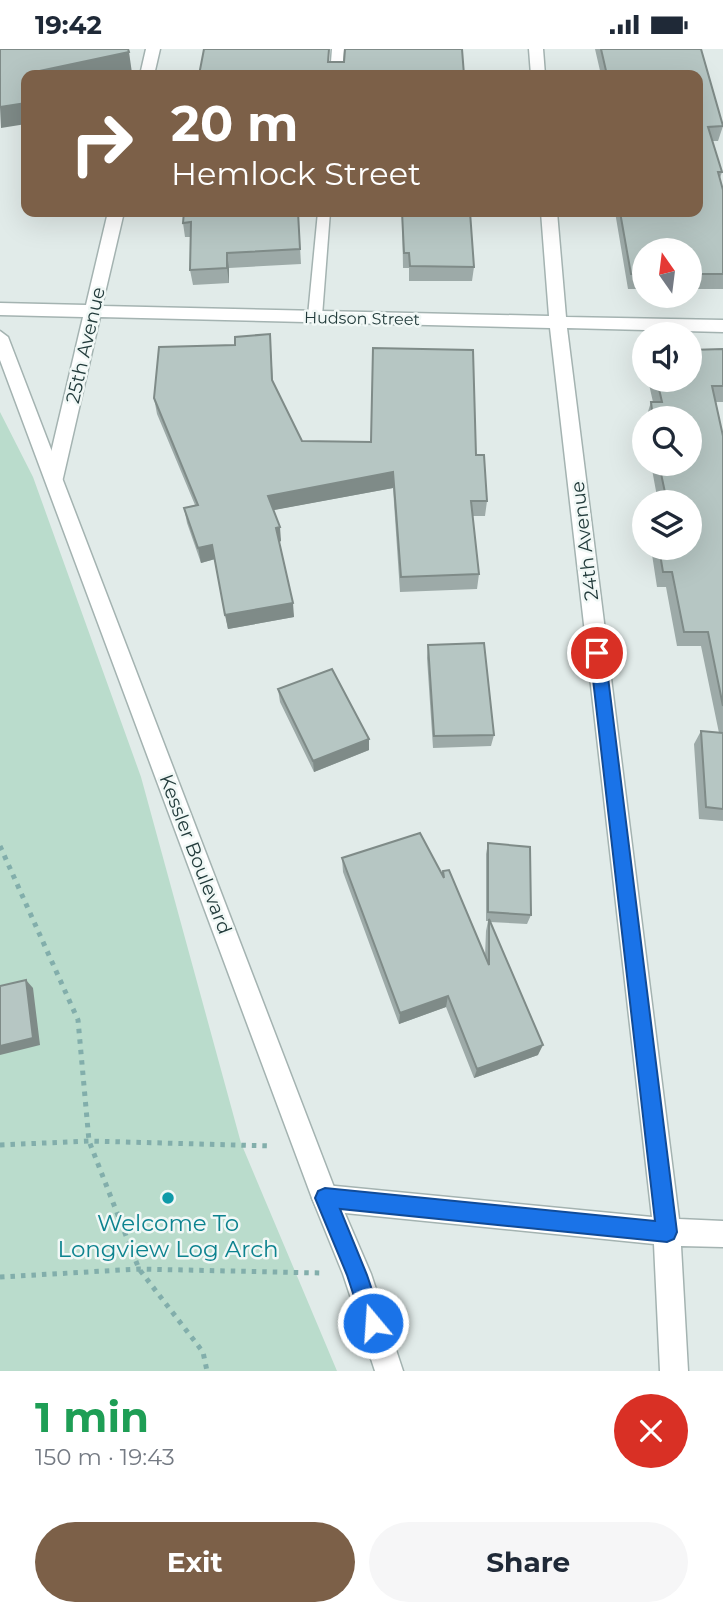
<!DOCTYPE html>
<html lang="en">
<head>
<meta charset="utf-8">
<style>
	body { margin:0; font-family:Montserrat,sans-serif; background:#f6f6f7; color:#1f2937; height:100vh; display:flex; flex-direction:column; font-size:26px; white-space:nowrap }
	* { box-sizing:border-box; margin:0 }
	p { font-size:23px; color:#747a83 }
	.icon { flex:none; width:38px; height:38px; fill:none; stroke:currentColor; stroke-width:2; stroke-linecap:round; stroke-linejoin:round }
	.map { position:relative; height:1322px; overflow:hidden }
	.side { display:flex; flex-direction:column; background:#fff; flex:1 }
	.side>* { flex:none }
	.hud { position:absolute; left:21px; top:21px; width:682px; height:147px; border-radius:14px; box-shadow:0 7px 28px #0002; background:#7c6048; color:#fff; overflow:hidden }
	.needle { width:46px; rotate:346deg }
	.controls { position:absolute; left:632px; top:189px; display:grid; gap:14px }
	.controls a { display:grid; place-items:center; width:70px; height:70px; border-radius:50%; background:#fff; box-shadow:0 7px 28px #0002; font-size:35px }
	.pin { position:absolute; display:grid; place-items:center; width:60px; height:60px; color:#fff; margin:-30px; border:4px solid #fff; border-radius:50%; box-shadow:0 2px 7px #0007 }
	.me { position:absolute; width:77px; margin:-38px; rotate:342deg; stroke-linejoin:round; filter:drop-shadow(0 0 5px #0008) }
	.turn { display:flex; align-items:center; gap:24px; height:147px; padding:0 35px; font-size:32px }
	.turn .icon { width:91px; height:91px; stroke-width:2.5 }
	.turn b { display:block; font-size:49px; line-height:60px }
	.round { display:grid; place-items:center; flex:none; width:74px; height:74px; border-radius:37px; background:#f6f6f7 }
	.head { display:flex; align-items:center; justify-content:space-between; height:119px; padding:0 35px }
	h1 { font-size:42px; font-weight:700; line-height:52px; color:#1e9e55 }
	.action { display:flex; gap:14px; margin-top:auto; padding:14px 35px }
	.action a { flex:1; height:80px; border-radius:42px; background:#7c6048; color:#fff; font-size:28px; font-weight:700; line-height:80px; text-align:center }
	.action a+a { background:#f6f6f7; color:#1f2937 }
	.status { display:flex; justify-content:space-between; align-items:center; height:49px; padding:0 35px; background:#fff; direction:ltr }
	.status svg { height:19px; fill:currentColor }
	.map>svg:first-child { display:block }
	.green { fill:#badccc }
	.lines { fill:none; stroke-linecap:round; stroke-linejoin:round }
	.service-casing { stroke:#a4b3b1; stroke-width:3 }
	.minor-casing { stroke:#a4b3b1; stroke-width:3 }
	.tertiary-casing { stroke:#a4b3b1; stroke-width:3 }
	.path { stroke:#82aeab; stroke-width:5; stroke-dasharray:4.5 6; stroke-linecap:butt }
	.service { fill:#fff; fill-rule:evenodd }
	.minor { fill:#fff; fill-rule:evenodd }
	.tertiary { fill:#fff; fill-rule:evenodd }
	.wall { fill:#9daaa8 }
	.shaded-wall { fill:#7f8b88 }
	.building { fill:#b6c6c3; stroke:#7f8b88; stroke-width:2 }
	.route { fill:#1a73e8; stroke:#114b97; stroke-width:2 }
	.culture-dot { fill:#0f9aa8; stroke:#f1f8f6; stroke-width:2.5 }
	.labels { text-anchor:middle; stroke-width:5; stroke-linejoin:round; paint-order:stroke }
	.far-street-label { font-size:16px; fill:#223b3b; stroke:#f1f8f6 }
	.street-label { font-size:19px; fill:#223b3b; stroke:#f1f8f6 }
	.near-culture-label { font-size:23px; fill:#0d838f; stroke:#f1f8f6 }
</style>
</head>
<body>
<div class="status"><b>19:42</b><svg viewBox="0 0 49 12"><path d="M0 12V9h3v3zM5 12V6h3v6zM10 12V3h3v9zM15 12V0h3v12zM26 1h20v11H26zM47 4h2v5h-2z"/></svg></div>
<div class="map">
<svg width="723" height="1322" viewBox="0 0 723 1322">
	<rect width="100%" height="100%" fill="#e1ebe9"/>
	<path class="green" d="M 0,363 L 33,428 L 141,728 L 241,1094 L 337,1322 L 0,1322 Z"/>
	<g class="lines">
		<defs>
			<path id="service" d="M 332,0 L 344,0 L 342,26 L 330,26 Z
				M 318,163 L 330,163 L 322,267 L 315,272 L 308,267 Z"/>
			<path id="minor" d="M 146,0 L 160,0 L 154,26 L 140,26 Z
				M 529,0 L 543,0 L 545,26 L 531,26 Z
				M 108,163 L 124,163 L 102,257 L 549,267 L 541,163 L 557,163 L 566,268 L 723,271 L 723,283 L 567,279 L 679,1170 L 723,1172 L 723,1198 L 681,1197 L 688,1322 L 660,1322 L 654,1195 L 325,1162 L 316,1158 L 312,1149 L 316,1140 L 325,1136 L 652,1168 L 550,279 L 100,268 L 63,429 L 61,434 L 47,434 L 45,429 L 83,268 L 0,266 L 0,254 L 86,256 Z"/>
			<path id="tertiary" d="M 0,282 L 8,288 L 337,1146 L 371,1225 L 403,1322 L 375,1322 L 343,1225 L 312,1149 L 0,311 Z"/>
		</defs>
		<use href="#service" class="service-casing"/>
		<use href="#minor" class="minor-casing"/>
		<use href="#tertiary" class="tertiary-casing"/>
		<path class="path" d="M 0,797 L 78,971 L 89,1092 L 139,1220 L 203,1303 L 207,1322
			M 0,1096 L 89,1092 L 272,1097
			M 0,1228 L 139,1220 L 321,1224"/>
		<use href="#service" class="service"/>
		<use href="#minor" class="minor"/>
		<use href="#tertiary" class="tertiary"/>
	</g>
	<path class="wall" d="M 595,0 L 701,0 L 723,77 L 718,92 L 712,92 L 722,123 L 720,129 L 723,141 L 723,240 L 690,240 L 690,201 L 644,201 L 644,240 L 628,240 L 615,163 L 698,163 L 601,26 Z
		M 298,163 L 301,215 L 229,219 L 229,234 L 193,236 L 190,221 L 191,188 L 185,188 L 183,174 Z
		M 402,163 L 470,163 L 474,218 L 472,232 L 409,232 L 409,219 L 403,219 Z
		M 270,285 L 273,333 L 302,392 L 476,406 L 487,452 L 485,467 L 472,467 L 479,525 L 477,540 L 400,543 L 393,439 L 273,461 L 281,492 L 279,493 L 294,568 L 228,580 L 215,510 L 201,514 L 187,474 L 184,459 L 195,456 L 157,365 L 154,349 Z
		M 723,300 L 723,353 L 716,353 L 723,387 L 723,772 L 699,770 L 694,695 L 701,682 L 719,684 L 701,597 L 677,597 L 666,538 L 657,538 L 651,499 L 690,499 L 690,453 L 658,453 L 651,415 L 690,415 L 690,369 L 646,369 L 651,353 L 653,353 L 648,331 L 690,331 Z
		M 428,596 L 494,686 L 491,697 L 433,699 L 427,609 Z
		M 278,640 L 369,701 L 314,723 L 280,653 Z
		M 488,794 L 531,866 L 527,875 L 490,873 L 538,1006 L 474,1029 L 446,958 L 399,975 L 343,823 L 342,809 L 443,827 L 443,822 L 485,908 L 486,882 L 488,872 L 486,872 L 486,805 Z"/>
	<path class="shaded-wall" d="M 129,3 L 132,24 L 119,26 L 36,26 L 35,23 Z
		M 26,54 L 26,75 L 1,79 L 0,58 Z
		M 227,204 L 229,219 L 229,234 L 227,219 Z
		M 393,423 L 393,439 L 269,462 L 268,447 Z
		M 280,478 L 281,492 L 277,494 L 276,479 Z
		M 212,496 L 215,510 L 201,514 L 198,499 Z
		M 293,554 L 294,568 L 228,580 L 225,566 Z
		M 369,690 L 369,701 L 314,723 L 313,712 Z
		M 26,931 L 33,939 L 40,996 L 0,1006 L 0,997 Z
		M 448,947 L 446,958 L 399,975 L 400,964 Z
		M 543,996 L 538,1006 L 474,1029 L 477,1020 Z"/>
	<path class="building" d="M 0,0 L 128,0 L 129,3 L 35,23 L 37,26 L 26,26 L 26,54 L 0,58 Z
		M 204,0 L 329,0 L 328,13 L 344,13 L 345,0 L 462,0 L 464,26 L 199,26 Z
		M 601,0 L 701,0 L 723,77 L 708,78 L 722,123 L 718,123 L 723,141 L 723,225 L 690,225 L 690,201 L 644,201 L 644,225 L 631,225 L 620,163 L 698,163 L 698,26 L 600,26 L 607,26 Z
		M 184,163 L 298,163 L 300,200 L 227,204 L 227,219 L 190,221 L 191,173 L 183,174 Z
		M 402,163 L 470,163 L 474,218 L 410,217 L 409,204 L 404,204 Z
		M 270,285 L 272,331 L 302,392 L 371,393 L 373,299 L 473,301 L 476,406 L 484,406 L 487,452 L 471,452 L 479,525 L 401,528 L 393,423 L 268,447 L 280,478 L 276,479 L 293,554 L 225,566 L 212,496 L 198,499 L 184,459 L 198,456 L 154,349 L 159,298 L 235,296 L 235,288 Z
		M 723,300 L 723,337 L 712,337 L 723,387 L 723,657 L 708,583 L 684,583 L 672,523 L 663,523 L 659,499 L 690,499 L 690,453 L 667,453 L 659,415 L 690,415 L 690,369 L 653,369 L 651,353 L 662,353 L 657,331 L 690,331 L 690,301 Z
		M 484,594 L 494,686 L 434,687 L 428,596 Z
		M 332,620 L 369,690 L 313,712 L 278,640 Z
		M 701,682 L 723,684 L 723,760 L 706,758 Z
		M 420,784 L 444,829 L 443,822 L 449,821 L 489,916 L 489,870 L 543,996 L 477,1020 L 448,947 L 400,964 L 342,809 Z
		M 488,794 L 530,798 L 531,866 L 488,863 Z
		M 26,931 L 33,989 L 0,997 L 0,937 Z"/>
	<path class="route" d="M 597,598 L 605,604 L 677,1183 L 674,1190 L 667,1193 L 340,1160 L 367,1226 L 383,1274 L 380,1281 L 373,1284 L 365,1281 L 347,1226 L 315,1149 L 318,1142 L 325,1139 L 655,1172 L 590,604 Z"/>
	<circle class="culture-dot" cx="168" cy="1149" r="7"/>
	<g class="labels">
		<g class="far-street-label">
			<text transform="translate(362 269) rotate(1)" y="6">Hudson Street</text>
		</g>
		<g class="street-label">
			<text transform="translate(85 296) rotate(-77)" y="7">25th Avenue</text>
			<text transform="translate(584 492) rotate(-97)" y="7">24th Avenue</text>
			<text transform="translate(196 805) rotate(69)" y="7">Kessler Boulevard</text>
		</g>
		<g class="near-culture-label">
			<text x="168" y="1182">Welcome To<tspan x="168" dy="26">Longview Log Arch</tspan></text>
		</g>
	</g>
</svg>
<div class="controls">
<a><svg class="needle" viewBox="-14 -14 28 28"><path d="M0-13l5 13h-10z" fill="#e53935"/><path d="M0 13l5-13h-10z" fill="#747a83"/></svg></a>
<a><svg class="icon" aria-label="sound" viewBox="0 0 24 24"><path d="M4 9h4l5-4v14l-5-4H4zM17 9q2 3 0 6"/></svg></a>
<a><svg class="icon" aria-label="search" viewBox="0 0 24 24"><circle cx="10" cy="10" r="6"/><path d="M15 15l6 6"/></svg></a>
<a><svg class="icon" aria-label="layers" viewBox="0 0 24 24"><path d="M12 4l9 5-9 5-9-5zM3 14l9 5 9-5"/></svg></a>
</div>
<div class="pin" style="left:597px;top:604px;background:#d93025"><svg class="icon" aria-label="arrive" viewBox="0 0 24 24"><path d="M6 21V4h12l-3 4 3 4H6"/></svg></div>
<svg class="me" style="left:373px;top:1274px" viewBox="-20 -20 40 40"><circle r="17" fill="#1a73e8" stroke="#fff" stroke-width="3"/><path d="M0-11L8 9 0 5-8 9z" fill="#fff"/></svg>
<div class="hud">
<div class="turn"><svg class="icon" aria-label="right" viewBox="0 0 24 24"><path d="M7 20v-9h11M14 6l5 5-5 5"/></svg><div><b>20 m</b>Hemlock Street</div></div>
</div>
</div>
<section class="side">
<div class="head"><div><h1>1 min</h1><p>150 m · 19:43</p></div><a class="round" style="background:#d93025;color:#fff"><svg class="icon" aria-label="close" viewBox="0 0 24 24"><path d="M6 6l12 12M18 6L6 18"/></svg></a></div>
<div class="action"><a>Exit</a><a>Share</a></div>
</section>
</body>
</html>
